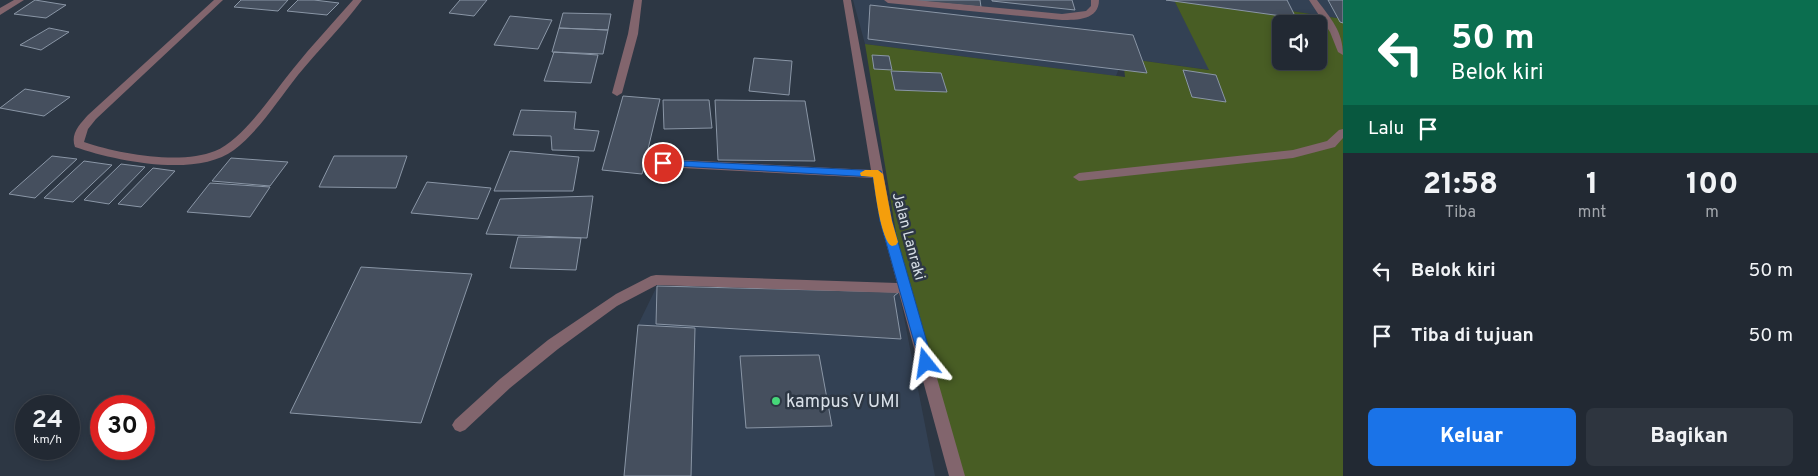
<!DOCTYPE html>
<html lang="id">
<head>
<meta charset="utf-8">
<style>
	body { margin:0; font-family:Overpass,sans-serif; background:#2e353f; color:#f1f3f6; height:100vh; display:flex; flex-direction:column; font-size:19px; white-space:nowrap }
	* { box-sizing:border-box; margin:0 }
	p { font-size:16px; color:#a2a6ac }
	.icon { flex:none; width:28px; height:28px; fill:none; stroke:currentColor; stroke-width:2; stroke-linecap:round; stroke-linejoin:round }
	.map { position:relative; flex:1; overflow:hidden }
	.details { display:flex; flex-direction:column; background:#222933; width:475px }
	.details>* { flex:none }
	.top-card { background:#0b6e4f; color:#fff; overflow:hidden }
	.fabs { position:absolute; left:1272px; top:15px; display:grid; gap:10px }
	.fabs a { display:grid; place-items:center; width:55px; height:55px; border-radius:8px; background:#222933; box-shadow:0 2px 8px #0003,0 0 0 1px #3f454e; font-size:25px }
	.speed { position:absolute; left:15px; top:395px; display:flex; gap:10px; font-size:25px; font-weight:700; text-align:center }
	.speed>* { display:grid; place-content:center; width:65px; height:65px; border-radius:50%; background:#222933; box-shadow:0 2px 8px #0003,0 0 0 1px #3f454e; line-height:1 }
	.speed small { font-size:12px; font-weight:400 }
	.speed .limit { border:8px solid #d22; background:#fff; color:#111 }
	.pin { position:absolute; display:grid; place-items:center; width:42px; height:42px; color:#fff; margin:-21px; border:2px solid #fff; border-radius:50%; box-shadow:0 1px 5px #0007 }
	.me { position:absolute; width:55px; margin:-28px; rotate:345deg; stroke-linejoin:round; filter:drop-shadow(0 0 4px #0008) }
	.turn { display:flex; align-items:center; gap:18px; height:105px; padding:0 25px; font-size:22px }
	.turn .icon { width:65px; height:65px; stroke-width:2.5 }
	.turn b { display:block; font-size:35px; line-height:42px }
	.then { display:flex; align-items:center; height:48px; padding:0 25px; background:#0003; gap:10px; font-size:19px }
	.eta { display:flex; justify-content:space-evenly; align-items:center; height:85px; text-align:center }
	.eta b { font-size:30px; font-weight:800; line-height:35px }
	.action { display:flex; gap:10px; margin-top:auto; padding:10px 25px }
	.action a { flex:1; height:58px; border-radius:8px; background:#1a73e8; color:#fff; font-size:20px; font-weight:800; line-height:58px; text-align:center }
	.action a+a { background:#2e353f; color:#f1f3f6 }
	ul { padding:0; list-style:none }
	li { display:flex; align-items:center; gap:15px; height:65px; padding:0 25px }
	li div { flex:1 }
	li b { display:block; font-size:19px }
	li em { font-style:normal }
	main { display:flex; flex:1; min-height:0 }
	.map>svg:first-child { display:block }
	.built { fill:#334154 }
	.green { fill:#485d24; fill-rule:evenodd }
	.building { fill:#454f5e; stroke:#8a96a6 }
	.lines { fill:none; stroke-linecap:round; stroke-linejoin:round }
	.lane { fill:#82656d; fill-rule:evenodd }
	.street { fill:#82656d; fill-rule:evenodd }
	.route { fill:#1a73e8; stroke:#114b97 }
	.slow { fill:#f59e0b }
	.poi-dot { fill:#46d779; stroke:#2d3744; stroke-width:2 }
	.labels { text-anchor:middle; stroke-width:5; stroke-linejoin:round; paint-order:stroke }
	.street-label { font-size:15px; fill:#d9e0e8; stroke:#2d3744 }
	.near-poi-label { font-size:18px; fill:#d9e0e8; stroke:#2d3744; text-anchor:start }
</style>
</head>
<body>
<main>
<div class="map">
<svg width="1343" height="476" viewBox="0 0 1343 476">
	<rect width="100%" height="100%" fill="#2d3744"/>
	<path class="built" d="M 853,0 L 1174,0 L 1210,70 L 1123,58 L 1116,76 L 865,44 Z
		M 1220,0 L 1343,0 L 1343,19 Z
		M 657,286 L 899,292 L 935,476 L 624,476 L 638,325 Z"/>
	<path class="green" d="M 1174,0 L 1220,0 L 1343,19 L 1343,476 L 951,476 L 903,275 L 865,44 L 1125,77 L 1123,58 L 1209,70 ZM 1281,24 L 1319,24 L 1319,61 L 1281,61 Z"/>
	<path class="building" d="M 35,0 L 66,5 L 46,18 L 14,14 Z
		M 241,0 L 288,0 L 278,11 L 234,7 Z
		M 298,0 L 314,0 L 339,3 L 327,15 L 287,11 Z
		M 460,0 L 487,0 L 474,16 L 449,13 Z
		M 901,0 L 980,0 L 981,7 Z
		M 992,0 L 1072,0 L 1075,10 L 992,1 Z
		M 1166,0 L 1287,0 L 1296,18 Z
		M 1328,0 L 1343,0 L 1343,23 L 1340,22 Z
		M 870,5 L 1133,35 L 1147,73 L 868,39 Z
		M 563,13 L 611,14 L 608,30 L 559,28 Z
		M 510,16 L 552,20 L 538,49 L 494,45 Z
		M 49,28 L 69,32 L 41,50 L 20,45 Z
		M 559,28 L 608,30 L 603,54 L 552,52 Z
		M 554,52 L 598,55 L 591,83 L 544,81 Z
		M 872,55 L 889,56 L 892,70 L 874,69 Z
		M 754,58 L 792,61 L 789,95 L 749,91 Z
		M 1183,70 L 1216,75 L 1226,102 L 1192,97 Z
		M 891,71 L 941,73 L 947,92 L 895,90 Z
		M 25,89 L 70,97 L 44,116 L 0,108 Z
		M 623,96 L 660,99 L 642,174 L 602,170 Z
		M 663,100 L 709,100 L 712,128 L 664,129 Z
		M 715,100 L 805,101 L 815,161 L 718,160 Z
		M 521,110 L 576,112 L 574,129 L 599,131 L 594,151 L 552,150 L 551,136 L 513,135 Z
		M 510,151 L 579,157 L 573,191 L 494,191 Z
		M 52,156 L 77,159 L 35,198 L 9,194 Z
		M 334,156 L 407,156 L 396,188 L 319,187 Z
		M 231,158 L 288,162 L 270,186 L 212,181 Z
		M 84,161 L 112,165 L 73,202 L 44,198 Z
		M 121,164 L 145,167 L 109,204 L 84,200 Z
		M 153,168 L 175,171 L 141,207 L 118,204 Z
		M 427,182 L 491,188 L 478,219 L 411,213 Z
		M 210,183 L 270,187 L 250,217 L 187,212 Z
		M 593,196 L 587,238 L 486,234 L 500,199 Z
		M 518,237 L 581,238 L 576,270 L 510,268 Z
		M 361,267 L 472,274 L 421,423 L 290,413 Z
		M 657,286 L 899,292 L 894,296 L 901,339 L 656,324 Z
		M 638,325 L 695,328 L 691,476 L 624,476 Z
		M 819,355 L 832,426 L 746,428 L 740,356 Z"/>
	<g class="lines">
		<path class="lane" d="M 214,0 L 223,0 L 96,119 L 88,129 L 84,142 C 119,154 181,165 215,151 C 243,140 274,92 293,69 C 312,45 333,23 353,0 L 362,0 C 343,26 319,49 298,75 C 278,100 260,130 234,150 C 197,178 115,161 75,147 C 70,134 80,124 88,115 Z
			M 884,0 L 915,0 L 1062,14 L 1086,11 L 1091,6 L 1091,0 L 1099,0 C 1099,20 1077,20 1062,20 L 888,3 Z
			M 1309,0 L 1317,0 C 1331,19 1343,31 1343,55 L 1338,52 L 1330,32 Z
			M 1343,129 L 1343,138 L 1335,147 L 1293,158 L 1079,181 L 1073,177 L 1079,173 L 1293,150 L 1327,141 L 1339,130 Z"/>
		<path class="street" d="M 14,0 L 24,0 L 0,15 L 0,8 Z
			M 634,0 L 642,0 L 638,34 L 622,93 L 617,96 L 612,93 L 628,34 Z
			M 843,0 L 851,0 L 892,221 L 965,476 L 949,476 L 899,293 L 657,285 L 617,306 L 558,349 L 510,388 L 465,430 L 460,432 L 455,430 L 452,425 L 455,420 L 500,379 L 548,340 L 616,294 L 651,276 L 656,275 L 897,283 L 880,221 L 873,178 L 663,167 L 657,163 L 663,159 L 871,170 Z"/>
	</g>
	<path class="route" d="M 663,160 L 881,171 L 892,221 L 933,363 L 931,367 L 926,369 L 922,367 L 920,363 L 880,221 L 873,177 L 659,165 L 658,163 L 659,161 Z"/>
	<path class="slow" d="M 865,170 L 878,170 L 883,174 L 892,221 L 898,242 L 896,245 L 892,246 C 881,242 875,190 873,177 L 861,176 L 860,173 Z"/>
	<circle class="poi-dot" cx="776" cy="401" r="5"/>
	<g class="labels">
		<g class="street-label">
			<text transform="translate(909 236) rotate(75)" y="5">Jalan Lanraki</text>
		</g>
		<g class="near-poi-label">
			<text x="786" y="407">kampus V UMI</text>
		</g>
	</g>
</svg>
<div class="fabs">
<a><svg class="icon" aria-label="sound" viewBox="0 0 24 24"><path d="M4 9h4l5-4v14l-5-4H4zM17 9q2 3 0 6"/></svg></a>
</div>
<div class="speed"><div>24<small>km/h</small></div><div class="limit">30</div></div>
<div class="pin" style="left:663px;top:163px;background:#d93025"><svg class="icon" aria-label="arrive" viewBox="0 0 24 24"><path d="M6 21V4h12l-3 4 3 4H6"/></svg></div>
<svg class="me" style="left:926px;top:363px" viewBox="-20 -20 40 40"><path d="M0-17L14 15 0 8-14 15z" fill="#1a73e8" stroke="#fff" stroke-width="4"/></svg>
</div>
<section class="details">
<div class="top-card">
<div class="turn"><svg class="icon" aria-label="left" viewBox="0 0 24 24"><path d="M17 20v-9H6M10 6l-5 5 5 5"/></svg><div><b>50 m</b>Belok kiri</div></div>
<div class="then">Lalu<svg class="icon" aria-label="arrive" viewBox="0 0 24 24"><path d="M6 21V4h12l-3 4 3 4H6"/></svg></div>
</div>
<div class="eta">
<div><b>21:58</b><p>Tiba</p></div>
<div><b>1</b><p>mnt</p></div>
<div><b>100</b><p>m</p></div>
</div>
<ul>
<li><svg class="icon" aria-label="left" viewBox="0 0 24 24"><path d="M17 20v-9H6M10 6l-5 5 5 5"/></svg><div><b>Belok kiri</b></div><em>50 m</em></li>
<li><svg class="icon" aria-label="arrive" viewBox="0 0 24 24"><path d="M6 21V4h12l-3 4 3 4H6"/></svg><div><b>Tiba di tujuan</b></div><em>50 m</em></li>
</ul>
<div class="action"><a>Keluar</a><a>Bagikan</a></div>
</section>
</main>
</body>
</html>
